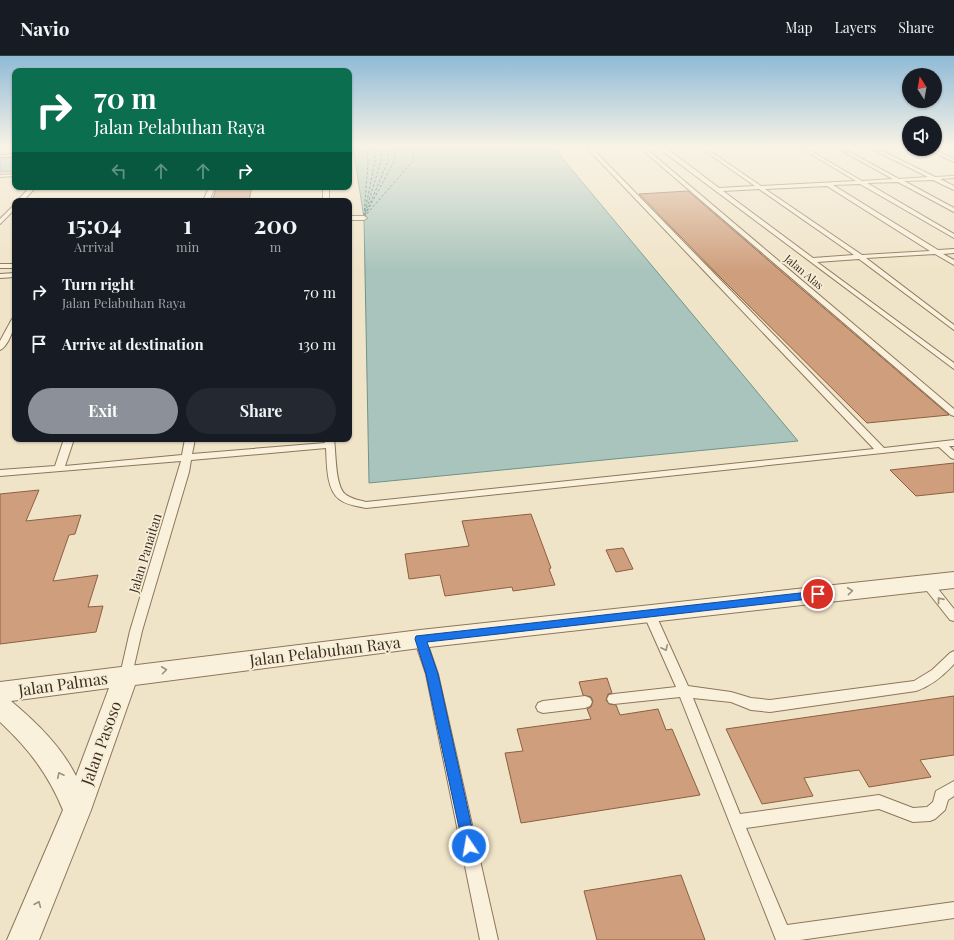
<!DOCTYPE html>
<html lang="en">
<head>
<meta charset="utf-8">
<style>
	body { margin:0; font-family:"Playfair Display",serif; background:#242831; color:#f1f3f6; height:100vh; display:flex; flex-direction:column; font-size:15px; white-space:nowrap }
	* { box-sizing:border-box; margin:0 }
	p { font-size:13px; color:#9ea1a6 }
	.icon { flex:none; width:22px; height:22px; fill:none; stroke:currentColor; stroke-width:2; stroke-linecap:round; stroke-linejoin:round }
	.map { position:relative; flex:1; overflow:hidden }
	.side { position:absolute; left:12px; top:142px; width:340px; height:244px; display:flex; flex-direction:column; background:#171b24; border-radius:8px; box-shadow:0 1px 3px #0004 }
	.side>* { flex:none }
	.banner { position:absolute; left:12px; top:12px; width:340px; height:122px; border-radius:8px; box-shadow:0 1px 3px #0004; background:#0b6e4f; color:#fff; overflow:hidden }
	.needle { width:26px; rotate:349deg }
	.buttons { position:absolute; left:902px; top:12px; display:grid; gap:8px }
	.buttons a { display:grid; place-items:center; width:40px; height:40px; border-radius:50%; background:#171b24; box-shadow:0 1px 3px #0004; font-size:20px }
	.pin { position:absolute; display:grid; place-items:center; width:34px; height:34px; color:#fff; margin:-17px; border:2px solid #fff; border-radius:50%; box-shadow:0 1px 4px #0007 }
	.me { position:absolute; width:44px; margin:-22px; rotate:348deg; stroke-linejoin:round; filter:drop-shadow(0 0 3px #0008) }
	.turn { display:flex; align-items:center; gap:14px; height:84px; padding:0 16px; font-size:18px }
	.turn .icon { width:52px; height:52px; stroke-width:2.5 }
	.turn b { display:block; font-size:28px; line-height:34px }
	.lanes { display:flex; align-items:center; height:38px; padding:0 16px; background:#0003; justify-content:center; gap:20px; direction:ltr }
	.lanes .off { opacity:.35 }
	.eta { display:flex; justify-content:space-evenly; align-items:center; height:68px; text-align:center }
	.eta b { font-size:24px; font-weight:700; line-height:28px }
	.button { display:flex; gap:8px; margin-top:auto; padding:8px 16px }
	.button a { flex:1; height:46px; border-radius:24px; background:#8c9099; color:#fff; font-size:16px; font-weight:700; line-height:46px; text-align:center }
	.button a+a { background:#242831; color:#f1f3f6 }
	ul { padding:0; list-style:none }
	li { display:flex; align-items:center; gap:12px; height:52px; padding:0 16px }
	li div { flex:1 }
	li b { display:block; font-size:15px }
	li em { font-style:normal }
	header { display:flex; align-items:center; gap:24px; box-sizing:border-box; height:56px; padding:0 20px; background:#171b24; border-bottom:1px solid #363941 }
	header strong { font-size:19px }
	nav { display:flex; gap:22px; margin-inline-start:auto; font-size:14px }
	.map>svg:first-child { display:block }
	.water { fill:#a9c4bc; stroke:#6f938a }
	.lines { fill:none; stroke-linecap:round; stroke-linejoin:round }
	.ferry { stroke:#2f5d5a; stroke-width:1; stroke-dasharray:2.5 2; stroke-linecap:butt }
	.building { fill:#cf9f7d; stroke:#8d5f41 }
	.lane-casing { stroke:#8d765c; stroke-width:2 }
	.street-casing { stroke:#8d765c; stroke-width:2 }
	.lane { fill:#faf1dc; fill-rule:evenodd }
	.street { fill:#faf1dc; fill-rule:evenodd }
	.oneway { stroke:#9c907e }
	.route { fill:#1a73e8; stroke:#114b97 }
	.labels { text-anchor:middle; stroke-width:3.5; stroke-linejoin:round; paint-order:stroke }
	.far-street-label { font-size:11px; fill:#3d2e20; stroke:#f7eed8 }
	.street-label { font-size:13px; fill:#3d2e20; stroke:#f7eed8 }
	.near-street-label { font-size:16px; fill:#3d2e20; stroke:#f7eed8 }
</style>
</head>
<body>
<header>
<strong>Navio</strong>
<nav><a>Map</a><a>Layers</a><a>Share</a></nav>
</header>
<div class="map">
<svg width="954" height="884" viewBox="0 0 954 884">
	<rect width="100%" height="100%" fill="#f0e4c8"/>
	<path class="water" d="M 353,91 L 553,91 L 798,385 L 369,427 L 364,162 Z
		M 15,101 L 15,115 L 0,116 L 0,102 Z"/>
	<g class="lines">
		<path class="ferry" d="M 365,155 L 375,105 L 374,91
			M 367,155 L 388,105 L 388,91
			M 364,159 L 368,106 L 367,91
			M 365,159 L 395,104 L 395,91
			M 364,161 L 413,105 L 413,91
			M 364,161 L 381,105 L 381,91"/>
	</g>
	<path class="building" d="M 217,131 L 252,131 L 249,145 L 212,145 Z
		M 688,135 L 790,223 L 949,359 L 867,367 L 720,221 L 639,138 Z
		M 954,407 L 954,436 L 916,440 L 890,414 Z
		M 39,434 L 26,465 L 81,459 L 75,478 L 69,479 L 53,525 L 98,519 L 88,551 L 103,550 L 96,576 L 0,588 L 0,438 Z
		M 531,458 L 551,512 L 549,513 L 555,529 L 513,535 L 512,531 L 445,540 L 440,519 L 409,523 L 405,498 L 469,490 L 462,465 Z
		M 623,492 L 633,513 L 616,516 L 606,494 Z
		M 607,622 L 612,637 L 608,638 L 606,644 L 609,648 L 616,649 L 620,659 L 658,653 L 666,674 L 672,673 L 700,739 L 521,767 L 505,697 L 523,695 L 517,673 L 591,663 L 587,653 L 591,651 L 593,645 L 591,641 L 583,639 L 579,626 Z
		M 954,640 L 954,699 L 920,704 L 931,721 L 869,731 L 859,714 L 804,722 L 813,740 L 762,748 L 726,673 Z
		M 681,819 L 705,884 L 597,884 L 584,835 Z"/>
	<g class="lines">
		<defs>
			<path id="lane" d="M 586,91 L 591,91 L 884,392 L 954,384 L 954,390 L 949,390 L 954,395 L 954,403 L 951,402 L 939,391 L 366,452 C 357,450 346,449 339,443 C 326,433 327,407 326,392 L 191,404 L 189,416 L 142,575 L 132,619 L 131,623 L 126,624 L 121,623 L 120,619 L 130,575 L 181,405 L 0,420 L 0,414 L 55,410 L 64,383 L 74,383 L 65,410 L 182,399 L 185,383 L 195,383 L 192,398 L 325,387 L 324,383 L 334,383 C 336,396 335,430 345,438 C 351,443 359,444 366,446 L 874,393 Z
				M 639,91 L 644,91 L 954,353 L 954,360 L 951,359 Z
				M 661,91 L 665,91 L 719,132 L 755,130 L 699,91 L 704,91 L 761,130 L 856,125 L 799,91 L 804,91 L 862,125 L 893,123 L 835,91 L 840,91 L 899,123 L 928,121 L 868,91 L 874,91 L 935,121 L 954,120 L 954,122 L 940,123 L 954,130 L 954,134 L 933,124 L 904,125 L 954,152 L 954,156 L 898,126 L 867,127 L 954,178 L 954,182 L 860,128 L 833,129 L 938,194 L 954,193 L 954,197 L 943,198 L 954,204 L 954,209 L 935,198 L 866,202 L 954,269 L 954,274 L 859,203 L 817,206 L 954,307 L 954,313 L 665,97 ZM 827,130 L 930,195 L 862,199 L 765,133 ZM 759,133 L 854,199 L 813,202 L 723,135 Z
				M 927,93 L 933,93 L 954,103 L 954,106 Z
				M 15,98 L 15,100 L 0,101 L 0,99 Z
				M 15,118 L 15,120 L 0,121 L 0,119 Z
				M 30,131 L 36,131 L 23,145 L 17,145 Z
				M 209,131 L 215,131 L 209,145 L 174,145 L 177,143 L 204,143 Z
				M 323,131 L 329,131 L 329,145 L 323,145 Z
				M 15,148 L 15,153 L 0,168 L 0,163 Z
				M 349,160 L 364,160 L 367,162 L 364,164 L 349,164 Z
				M 0,208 L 15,208 L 15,212 L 0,212 Z
				M 15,217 L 15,221 L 0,222 L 0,218 Z
				M 12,263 L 15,263 C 15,271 8,291 0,294 L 0,285 Z
				M 927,523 L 931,524 L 954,553 L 954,565 L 950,564 L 923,530 L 921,527 L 923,524 Z
				M 649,553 L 653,554 L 655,557 L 688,630 L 731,636 L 751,642 L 770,644 L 914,625 L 932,614 L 950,597 L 954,595 L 954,608 C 943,620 931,630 916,635 L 770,656 L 751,654 L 731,646 L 693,642 L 740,758 L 879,739 L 913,752 L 927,751 L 933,746 L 936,735 L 954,725 L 954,740 L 948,744 L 945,754 L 935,763 L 930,765 L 913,766 L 879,753 L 746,772 L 787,869 L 954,846 L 954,862 L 800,884 L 776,884 L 680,641 L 614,648 L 609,647 L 607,643 L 609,639 L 614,638 L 676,631 L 643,557 L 645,554 Z
				M 420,578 L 424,580 L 426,583 L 438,618 L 498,884 L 480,884 L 426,618 L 414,583 L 416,580 Z
				M 585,640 L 590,642 L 592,646 L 590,650 L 585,652 L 543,657 L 538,655 L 536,651 L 538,647 L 543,645 Z"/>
			<path id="street" d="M 954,516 L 954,532 L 420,592 L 135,629 L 91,754 L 39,884 L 7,884 L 63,754 C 48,718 29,693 0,666 L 0,626 L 420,574 ZM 109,632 L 76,720 C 61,690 36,666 11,645 Z"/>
		</defs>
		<use href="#lane" class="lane-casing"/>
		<use href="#street" class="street-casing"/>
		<use href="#lane" class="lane"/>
		<use href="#street" class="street"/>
	</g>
	<defs><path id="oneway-chevron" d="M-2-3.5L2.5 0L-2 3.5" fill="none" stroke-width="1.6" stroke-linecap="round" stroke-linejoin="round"/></defs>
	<g class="oneway">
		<use href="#oneway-chevron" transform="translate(850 535) rotate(-6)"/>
		<use href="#oneway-chevron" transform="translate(940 544) rotate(-129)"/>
		<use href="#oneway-chevron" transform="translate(665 592) rotate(65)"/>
		<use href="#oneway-chevron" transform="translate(164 614) rotate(-7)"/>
		<use href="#oneway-chevron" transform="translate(60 719) rotate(-116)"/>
		<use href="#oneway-chevron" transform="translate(38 848) rotate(-67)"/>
	</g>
	<linearGradient id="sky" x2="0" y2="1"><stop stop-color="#8fbad6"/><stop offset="0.42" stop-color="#f8f3e6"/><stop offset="1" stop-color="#f8f3e6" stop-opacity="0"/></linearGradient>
	<rect width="954" height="215" fill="url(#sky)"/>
	<path class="route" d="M 818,535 L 822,536 L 824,538 L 822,541 L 818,542 L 427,586 L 438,618 L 476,790 L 474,795 L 469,797 L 464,795 L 426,618 L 415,583 L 416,580 Z"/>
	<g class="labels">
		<g class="far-street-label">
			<text transform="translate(804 216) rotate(40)" y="4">Jalan Alas</text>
		</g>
		<g class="street-label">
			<text transform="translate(145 497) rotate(-73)" y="5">Jalan Panaitan</text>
		</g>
		<g class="near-street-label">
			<text transform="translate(325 595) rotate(-7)" y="6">Jalan Pelabuhan Raya</text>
			<text transform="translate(63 628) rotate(-8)" y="6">Jalan Palmas</text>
			<text transform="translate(101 687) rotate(-70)" y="6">Jalan Pasoso</text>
		</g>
	</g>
</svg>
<div class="buttons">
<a><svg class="needle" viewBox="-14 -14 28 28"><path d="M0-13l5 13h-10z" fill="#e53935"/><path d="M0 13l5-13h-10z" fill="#9ea1a6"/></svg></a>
<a><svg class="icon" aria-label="sound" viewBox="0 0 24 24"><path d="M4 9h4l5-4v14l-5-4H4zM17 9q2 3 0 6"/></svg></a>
</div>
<div class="pin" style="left:818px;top:538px;background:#d93025"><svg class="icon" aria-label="arrive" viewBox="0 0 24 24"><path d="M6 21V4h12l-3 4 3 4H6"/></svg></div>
<svg class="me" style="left:469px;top:790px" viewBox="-20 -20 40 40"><circle r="17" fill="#1a73e8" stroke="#fff" stroke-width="3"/><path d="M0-11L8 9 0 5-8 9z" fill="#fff"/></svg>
<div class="banner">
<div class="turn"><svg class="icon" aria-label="right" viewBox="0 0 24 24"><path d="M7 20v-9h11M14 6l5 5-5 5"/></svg><div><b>70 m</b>Jalan Pelabuhan Raya</div></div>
<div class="lanes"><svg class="icon off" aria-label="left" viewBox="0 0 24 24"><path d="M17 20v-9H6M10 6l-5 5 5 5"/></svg><svg class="icon off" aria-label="ahead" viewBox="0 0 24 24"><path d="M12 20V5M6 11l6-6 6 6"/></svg><svg class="icon off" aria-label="ahead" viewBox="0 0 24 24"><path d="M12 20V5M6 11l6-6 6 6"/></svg><svg class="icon" aria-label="right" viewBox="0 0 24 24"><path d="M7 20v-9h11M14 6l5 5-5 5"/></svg></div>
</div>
<section class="side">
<div class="eta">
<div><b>15:04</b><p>Arrival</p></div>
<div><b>1</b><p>min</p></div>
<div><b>200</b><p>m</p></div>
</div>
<ul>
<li><svg class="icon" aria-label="right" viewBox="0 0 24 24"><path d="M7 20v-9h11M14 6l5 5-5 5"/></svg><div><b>Turn right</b><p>Jalan Pelabuhan Raya</p></div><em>70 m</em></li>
<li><svg class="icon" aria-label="arrive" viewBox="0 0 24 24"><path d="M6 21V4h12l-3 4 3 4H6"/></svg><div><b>Arrive at destination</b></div><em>130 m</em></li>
</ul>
<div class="button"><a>Exit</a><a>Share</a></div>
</section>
</div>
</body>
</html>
